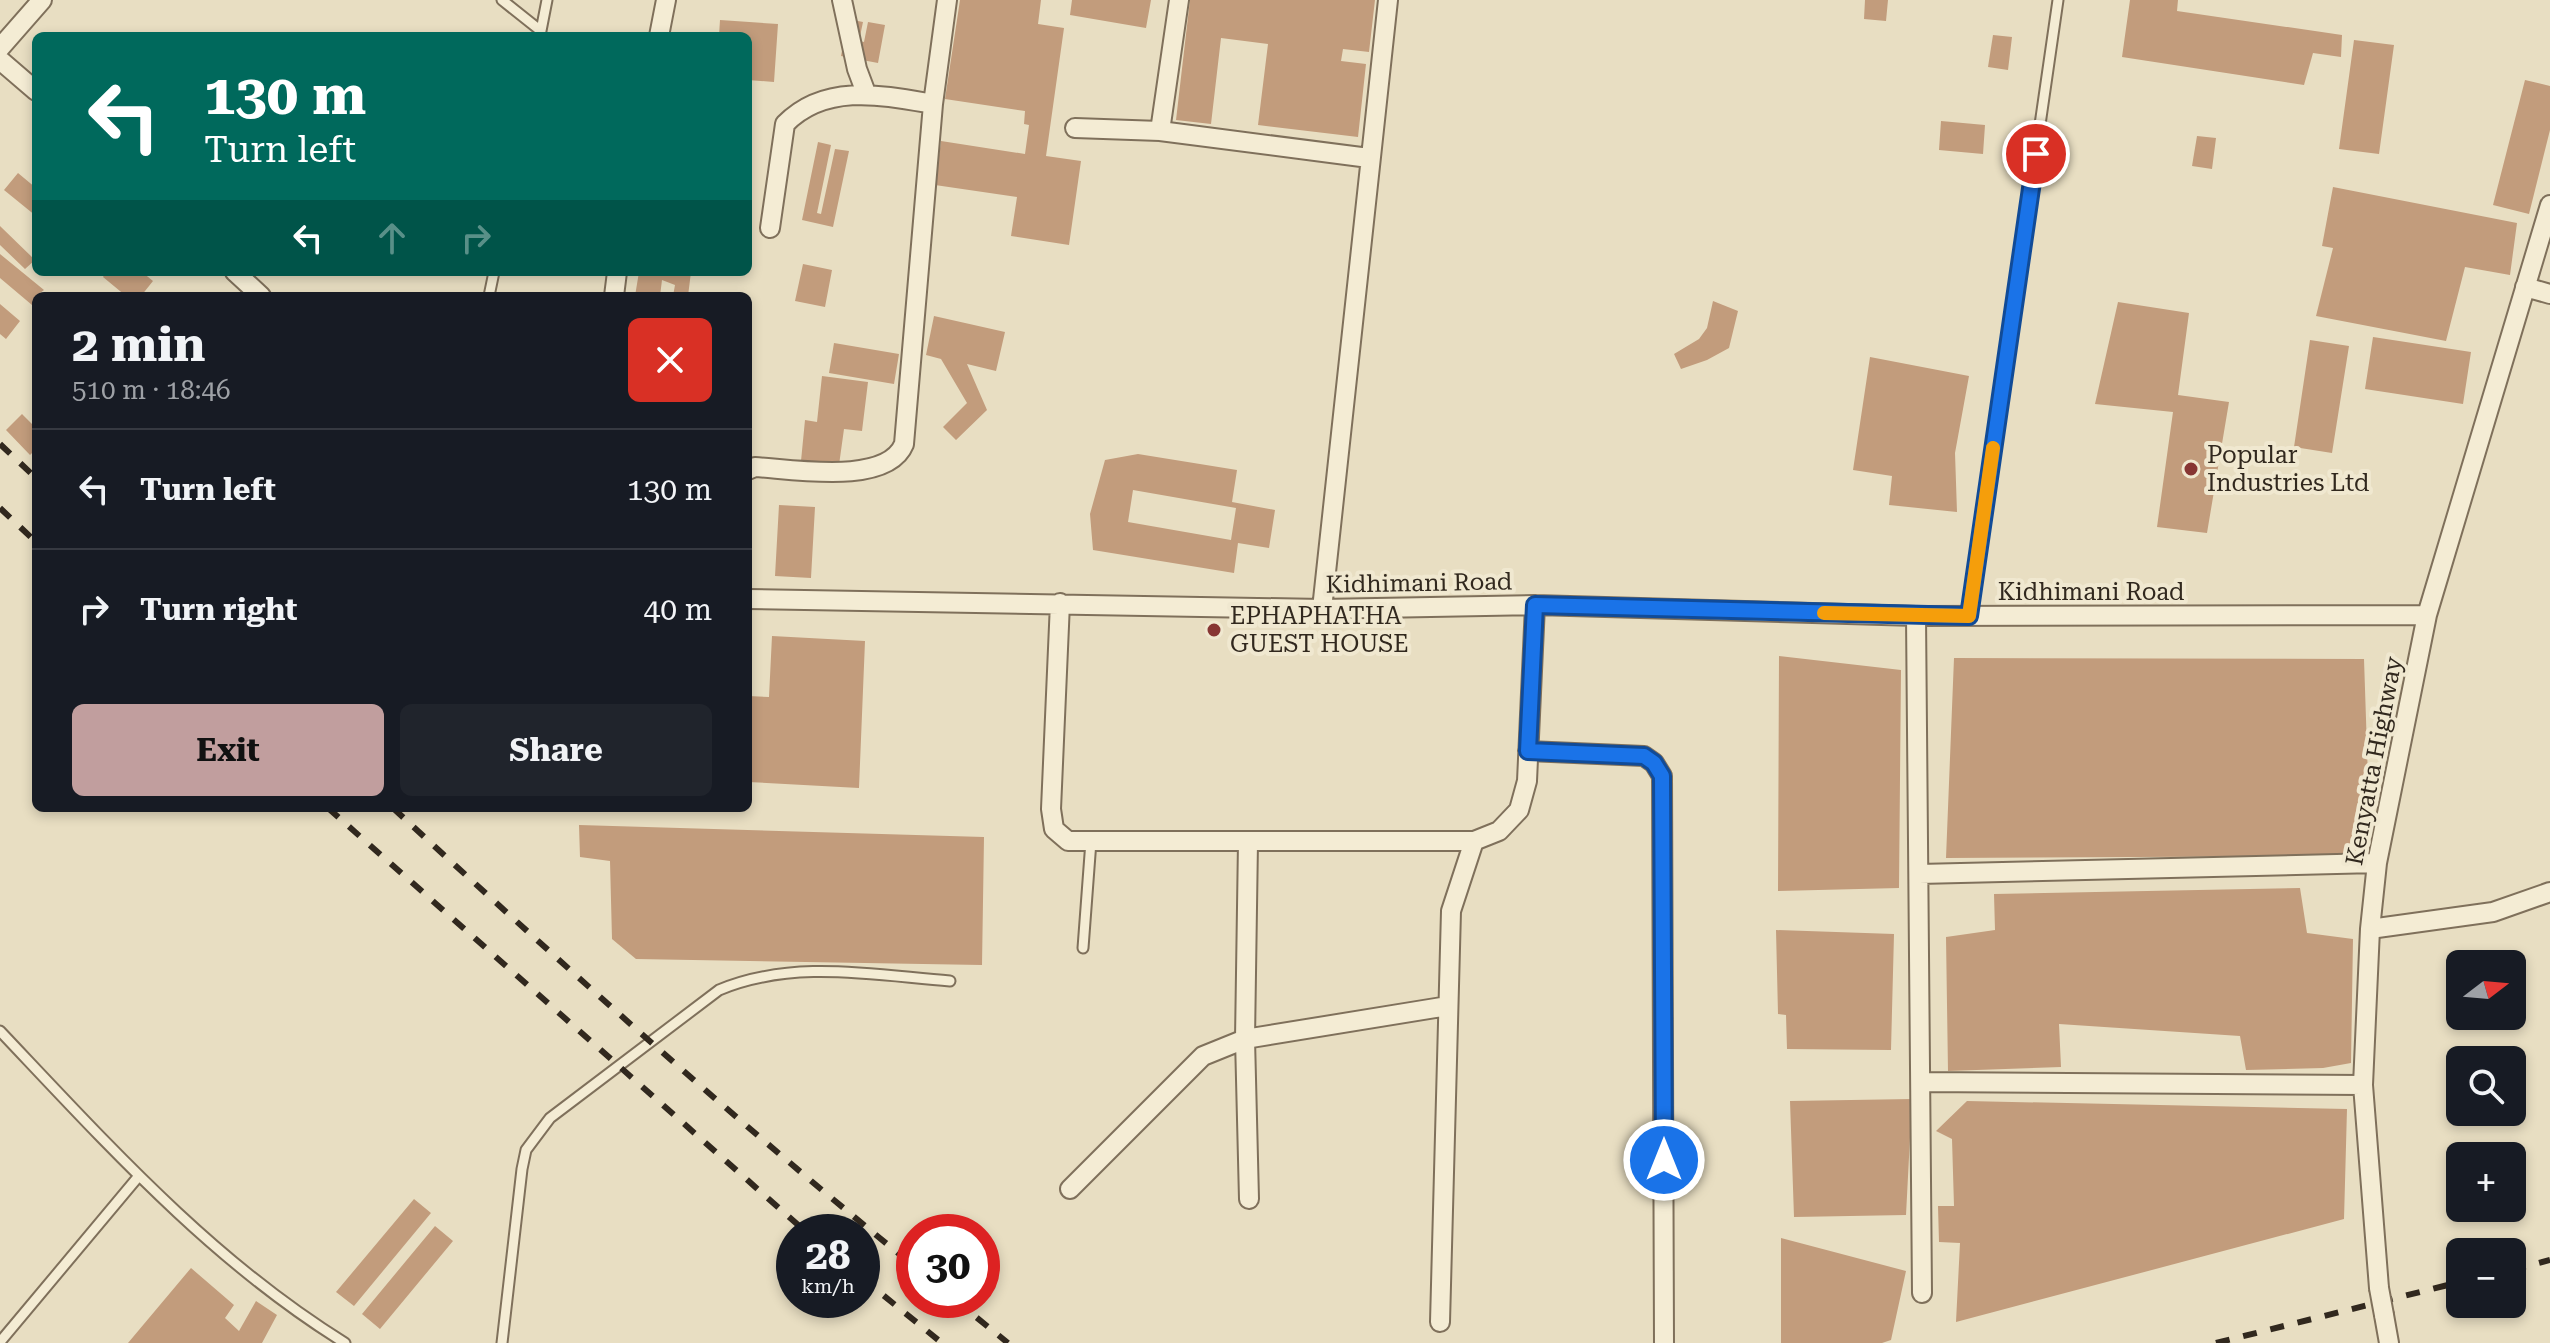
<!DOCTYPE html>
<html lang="en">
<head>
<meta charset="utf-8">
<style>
	body { margin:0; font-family:"Roboto Serif",serif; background:#20242c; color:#f1f3f6; height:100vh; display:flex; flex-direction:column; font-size:30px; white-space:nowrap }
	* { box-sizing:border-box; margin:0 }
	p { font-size:26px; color:#9ea1a6 }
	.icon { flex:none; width:44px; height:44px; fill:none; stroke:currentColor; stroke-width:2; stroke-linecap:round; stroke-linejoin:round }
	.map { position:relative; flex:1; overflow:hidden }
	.side { position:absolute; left:32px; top:292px; width:720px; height:520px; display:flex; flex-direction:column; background:#171b24; border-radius:12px; box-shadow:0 4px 12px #0003 }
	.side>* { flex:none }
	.guide { position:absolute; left:32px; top:32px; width:720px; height:244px; border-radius:12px; box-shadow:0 4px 12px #0003; background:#00695c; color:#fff; overflow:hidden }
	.needle { width:52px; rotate:74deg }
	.buttons { position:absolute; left:2446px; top:950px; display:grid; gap:16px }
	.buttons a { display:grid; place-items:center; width:80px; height:80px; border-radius:12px; background:#171b24; box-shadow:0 4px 12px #0003; font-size:40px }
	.speed { position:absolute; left:776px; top:1214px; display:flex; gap:16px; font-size:40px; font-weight:700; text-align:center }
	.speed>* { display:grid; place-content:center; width:104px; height:104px; border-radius:50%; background:#171b24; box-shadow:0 4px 12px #0003; line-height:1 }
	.speed small { font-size:20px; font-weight:400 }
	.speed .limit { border:12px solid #d22; background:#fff; color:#111 }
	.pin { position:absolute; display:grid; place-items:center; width:68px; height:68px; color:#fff; margin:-34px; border:4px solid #fff; border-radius:50%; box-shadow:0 2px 8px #0007 }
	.me { position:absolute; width:88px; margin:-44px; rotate:0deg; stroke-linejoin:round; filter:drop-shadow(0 0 6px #0008) }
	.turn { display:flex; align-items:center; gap:28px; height:168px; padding:0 40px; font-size:36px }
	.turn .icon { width:104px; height:104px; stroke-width:2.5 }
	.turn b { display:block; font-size:56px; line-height:68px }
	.lanes { display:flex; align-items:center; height:76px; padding:0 40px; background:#0003; justify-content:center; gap:40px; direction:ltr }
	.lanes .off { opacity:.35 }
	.round { display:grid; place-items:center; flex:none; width:84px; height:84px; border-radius:12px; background:#20242c }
	.overview { display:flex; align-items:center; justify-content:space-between; height:136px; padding:0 40px }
	h1 { font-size:48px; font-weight:700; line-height:60px }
	.cta { display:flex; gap:16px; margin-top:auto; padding:16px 40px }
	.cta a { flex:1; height:92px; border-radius:12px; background:#c19e9e; color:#111; font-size:32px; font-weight:700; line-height:92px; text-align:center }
	.cta a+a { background:#20242c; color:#f1f3f6 }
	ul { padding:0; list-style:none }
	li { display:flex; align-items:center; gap:24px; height:120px; padding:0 40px; border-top:2px solid #363941 }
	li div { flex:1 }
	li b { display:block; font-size:30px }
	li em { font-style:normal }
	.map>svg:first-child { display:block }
	.building { fill:#c29c7c; fill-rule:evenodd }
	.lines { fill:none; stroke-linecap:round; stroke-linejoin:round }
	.service-casing { stroke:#7f705b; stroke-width:13 }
	.minor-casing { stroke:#7f705b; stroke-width:22 }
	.service { stroke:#f4ecd4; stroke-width:9 }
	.minor { stroke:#f4ecd4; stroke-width:18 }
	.rail { stroke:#31281e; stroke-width:6; stroke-dasharray:14 14; stroke-linecap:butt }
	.minor-bridge-casing { stroke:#7f705b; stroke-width:22; stroke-linecap:butt }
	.minor-bridge { stroke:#f4ecd4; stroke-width:18 }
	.route-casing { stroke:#114b97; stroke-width:20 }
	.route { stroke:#1a73e8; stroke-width:14 }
	.slow { stroke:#f59e0b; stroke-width:14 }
	.poi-dot { fill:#873633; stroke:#f0e8d0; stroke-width:3 }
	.labels { text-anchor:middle; stroke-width:8; stroke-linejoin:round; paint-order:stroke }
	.poi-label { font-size:24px; fill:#31281e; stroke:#f0e8d0; text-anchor:start }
	.street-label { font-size:24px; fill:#31281e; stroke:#f0e8d0 }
</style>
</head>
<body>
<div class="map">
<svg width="2550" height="1343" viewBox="0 0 2550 1343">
	<rect width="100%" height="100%" fill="#e8dec2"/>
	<path class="building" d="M 960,0 L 1041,0 L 1038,24 L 1064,28 L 1046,156 L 1081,161 L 1069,245 L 1011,236 L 1017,197 L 935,185 L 941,141 L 1025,154 L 1029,125 L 1024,124 L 1025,111 L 945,99 Z
		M 1072,0 L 1151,0 L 1146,28 L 1070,15 Z
		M 1190,0 L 1375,0 L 1369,52 L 1343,49 L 1341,61 L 1366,64 L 1358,137 L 1258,125 L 1268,44 L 1221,38 L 1211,124 L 1176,120 Z
		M 1865,0 L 1888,0 L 1886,21 L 1864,19 Z
		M 2130,0 L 2178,0 L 2177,11 L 2342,35 L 2341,57 L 2313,53 L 2304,85 L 2122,57 Z
		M 848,19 L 863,22 L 859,41 L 864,42 L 868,22 L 885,25 L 878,63 L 841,56 Z
		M 720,20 L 778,24 L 774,82 L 748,80 L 748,36 L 719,36 Z
		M 1993,35 L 2012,37 L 2008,70 L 1988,67 Z
		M 2354,40 L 2394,45 L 2379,154 L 2339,149 Z
		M 2525,80 L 2550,86 L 2550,130 L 2529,214 L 2493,205 Z
		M 1941,121 L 1985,125 L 1983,154 L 1939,150 Z
		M 2197,136 L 2216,138 L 2212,169 L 2192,166 Z
		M 818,142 L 831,145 L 817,213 L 821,214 L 835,149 L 849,151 L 833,227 L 802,220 Z
		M 18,173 L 36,188 L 36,216 L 4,190 Z
		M 2333,187 L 2517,223 L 2510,275 L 2465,267 L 2446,341 L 2316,316 L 2333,248 L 2322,246 Z
		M 0,226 L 35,260 L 25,269 L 0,245 Z
		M 0,254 L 44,290 L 36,296 L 32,305 L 0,278 Z
		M 803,264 L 832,270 L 825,307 L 795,301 Z
		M 106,272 L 142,272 L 153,281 L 141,296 L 126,296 L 103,277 Z
		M 639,272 L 691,272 L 688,296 L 673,296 L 675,285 L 662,280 L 660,296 L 635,296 Z
		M 1713,301 L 1738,311 L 1729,348 L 1707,360 L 1681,369 L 1674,354 L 1699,339 L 1707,328 Z
		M 2118,302 L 2189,313 L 2178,395 L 2229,402 L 2207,533 L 2157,527 L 2173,412 L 2095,404 Z
		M 0,304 L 20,321 L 6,339 L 0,334 Z
		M 934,316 L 1005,332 L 996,371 L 967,364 L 987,410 L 956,440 L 943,427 L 967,403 L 941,359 L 926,355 Z
		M 2373,337 L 2471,352 L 2463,404 L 2365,389 Z
		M 2310,340 L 2349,346 L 2332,453 L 2294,447 Z
		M 834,343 L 899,354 L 894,384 L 829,373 Z
		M 1870,357 L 1969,376 L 1955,453 L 1957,512 L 1889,505 L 1892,476 L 1853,470 Z
		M 822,376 L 868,382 L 862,431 L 844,429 L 839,465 L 801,461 L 805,420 L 817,422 Z
		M 22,414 L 36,428 L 36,449 L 30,455 L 6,430 Z
		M 1138,454 L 1237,470 L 1232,502 L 1275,510 L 1269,548 L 1238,543 L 1234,573 L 1093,550 L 1090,514 L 1105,460 ZM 1133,490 L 1236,508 L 1231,540 L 1128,522 Z
		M 779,505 L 815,507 L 811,578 L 775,576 Z
		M 772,636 L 865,641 L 859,788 L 748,782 L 748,696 L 769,697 Z
		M 1779,656 L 1901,670 L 1899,888 L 1778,891 Z
		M 1954,658 L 2364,659 L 2370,839 L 2354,856 L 1946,858 Z
		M 579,825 L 984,837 L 982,965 L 636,959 L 612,939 L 610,861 L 580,857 Z
		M 2300,888 L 2307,933 L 2353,939 L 2351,1063 L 2323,1068 L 2246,1070 L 2240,1036 L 2059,1024 L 2061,1067 L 1948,1071 L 1946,937 L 1995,930 L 1994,894 Z
		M 1776,930 L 1894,934 L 1891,1050 L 1787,1049 L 1786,1015 L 1778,1014 Z
		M 1912,1099 L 1906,1215 L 1794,1217 L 1790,1101 Z
		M 1967,1101 L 2347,1109 L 2344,1219 L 1956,1322 L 1960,1243 L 1939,1242 L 1938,1206 L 1954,1206 L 1952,1139 L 1936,1131 Z
		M 414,1199 L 431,1213 L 354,1306 L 336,1292 Z
		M 435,1226 L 453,1241 L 380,1329 L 362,1314 Z
		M 1781,1238 L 1906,1271 L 1891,1340 L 1882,1343 L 1781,1343 Z
		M 191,1268 L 234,1305 L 225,1318 L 239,1331 L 256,1301 L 277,1315 L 262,1343 L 128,1343 Z"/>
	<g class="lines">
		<defs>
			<path id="service" d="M 502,0 L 541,31
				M 540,36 L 547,0
				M 489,296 L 494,272
				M 1969,616 L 2058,0
				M 1083,948 L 1091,841
				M 0,1031 C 107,1144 212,1261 345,1343
				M 0,1342 L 138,1177
				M 502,1343 L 522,1169 L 526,1150 L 550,1118 L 719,990 C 793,959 873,975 950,981"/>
			<path id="minor" d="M 842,0 L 857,69 L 866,93
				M 659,36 L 666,0
				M 0,48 L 42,0
				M 0,60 L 36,91
				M 1075,128 L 1160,131 L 1369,158
				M 1160,131 L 1179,0
				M 770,228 L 785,124 C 825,83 882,95 933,104
				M 235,272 L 261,296
				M 2525,287 L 2550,294
				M 614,296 L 617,272
				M 748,470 L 755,467 C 792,469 887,486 904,444 L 933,104 L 947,0
				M 748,599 L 1322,609 L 1535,605 L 1916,616 L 2427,615
				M 1060,603 L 1051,809 L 1054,829 L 1068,841 L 1474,841 L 1499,831 L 1519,810 L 1527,781 L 1535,605
				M 1322,609 L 1388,0
				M 1916,616 L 1922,1293
				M 1528,751 L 1644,756 L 1654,763 L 1662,776 L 1664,1343
				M 1248,842 L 1245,1039 L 1249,1199
				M 1919,874 L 2377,863
				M 2370,929 L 2493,912 L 2550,892
				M 1921,1082 L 2363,1085
				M 1070,1189 L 1203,1056 L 1245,1039 L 1448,1006
				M 2379,1288 L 2363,1085 L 2370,929 L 2377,863 L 2427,615 L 2550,205
				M 2384,1315 L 2389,1343
				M 1440,1322 L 1451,911 L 1474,841"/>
		</defs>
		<use href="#service" class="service-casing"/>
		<use href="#minor" class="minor-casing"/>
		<use href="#service" class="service"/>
		<use href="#minor" class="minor"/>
		<path class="rail" d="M 0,444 L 36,478
			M 0,508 L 36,542
			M 328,808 L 806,1232
			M 393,808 C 563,965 734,1120 914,1266
			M 2512,1270 L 2550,1260
			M 862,1278 L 942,1343
			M 955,1300 L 1008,1343
			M 2216,1343 L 2460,1282"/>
		<defs>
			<path id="minor-bridge" d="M 2379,1288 L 2384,1315"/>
		</defs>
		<use href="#minor-bridge" class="minor-bridge-casing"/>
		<use href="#minor-bridge" class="minor-bridge"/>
	</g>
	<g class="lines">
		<defs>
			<path id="route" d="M 1664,1160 L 1662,776 L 1654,763 L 1644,756 L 1528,751 L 1535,605 L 1969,616 L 2036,154"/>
		</defs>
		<use href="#route" class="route-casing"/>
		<use href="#route" class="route"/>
		<path class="slow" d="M 1824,613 L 1969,616 L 1993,448"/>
	</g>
	<g class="poi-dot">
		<circle cx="2191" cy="469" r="8"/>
		<circle cx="1214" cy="630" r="8"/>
	</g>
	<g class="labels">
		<g class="poi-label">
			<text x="2207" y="463">Popular<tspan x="2207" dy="28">Industries Ltd</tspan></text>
			<text x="1230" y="624">EPHAPHATHA<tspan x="1230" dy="28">GUEST HOUSE</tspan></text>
		</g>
		<g class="street-label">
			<text transform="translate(1419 583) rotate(-1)" y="8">Kidhimani Road</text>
			<text x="2091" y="600">Kidhimani Road</text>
			<text transform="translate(2374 761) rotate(-79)" y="8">Kenyatta Highway</text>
		</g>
	</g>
</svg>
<div class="buttons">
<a><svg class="needle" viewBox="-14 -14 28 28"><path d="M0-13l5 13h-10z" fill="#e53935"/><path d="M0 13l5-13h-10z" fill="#9ea1a6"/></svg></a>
<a><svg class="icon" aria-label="search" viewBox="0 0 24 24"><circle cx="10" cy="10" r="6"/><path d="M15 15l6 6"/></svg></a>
<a>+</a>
<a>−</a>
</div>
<div class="speed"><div>28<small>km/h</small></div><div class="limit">30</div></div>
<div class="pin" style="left:2036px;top:154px;background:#d93025"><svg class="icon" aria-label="arrive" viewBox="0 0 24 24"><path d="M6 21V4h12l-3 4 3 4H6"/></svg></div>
<svg class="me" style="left:1664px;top:1160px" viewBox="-20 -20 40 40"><circle r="17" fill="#1a73e8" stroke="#fff" stroke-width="3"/><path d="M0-11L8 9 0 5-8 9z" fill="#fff"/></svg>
<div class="guide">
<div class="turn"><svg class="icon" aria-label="left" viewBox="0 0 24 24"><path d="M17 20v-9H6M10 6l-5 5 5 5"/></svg><div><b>130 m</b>Turn left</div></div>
<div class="lanes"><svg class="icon" aria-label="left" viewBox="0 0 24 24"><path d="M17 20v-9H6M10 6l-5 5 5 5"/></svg><svg class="icon off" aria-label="ahead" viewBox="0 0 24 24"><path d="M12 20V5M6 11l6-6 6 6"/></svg><svg class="icon off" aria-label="right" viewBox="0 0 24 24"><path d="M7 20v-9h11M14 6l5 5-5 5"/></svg></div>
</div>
<section class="side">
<div class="overview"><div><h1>2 min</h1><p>510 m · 18:46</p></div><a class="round" style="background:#d93025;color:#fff"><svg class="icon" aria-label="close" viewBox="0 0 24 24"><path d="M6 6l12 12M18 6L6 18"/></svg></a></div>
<ul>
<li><svg class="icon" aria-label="left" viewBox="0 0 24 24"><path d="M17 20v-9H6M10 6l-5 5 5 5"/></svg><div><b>Turn left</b></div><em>130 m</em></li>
<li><svg class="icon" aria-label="right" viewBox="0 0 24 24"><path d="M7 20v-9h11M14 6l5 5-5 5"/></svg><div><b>Turn right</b></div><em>40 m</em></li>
</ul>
<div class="cta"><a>Exit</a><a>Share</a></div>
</section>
</div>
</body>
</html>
